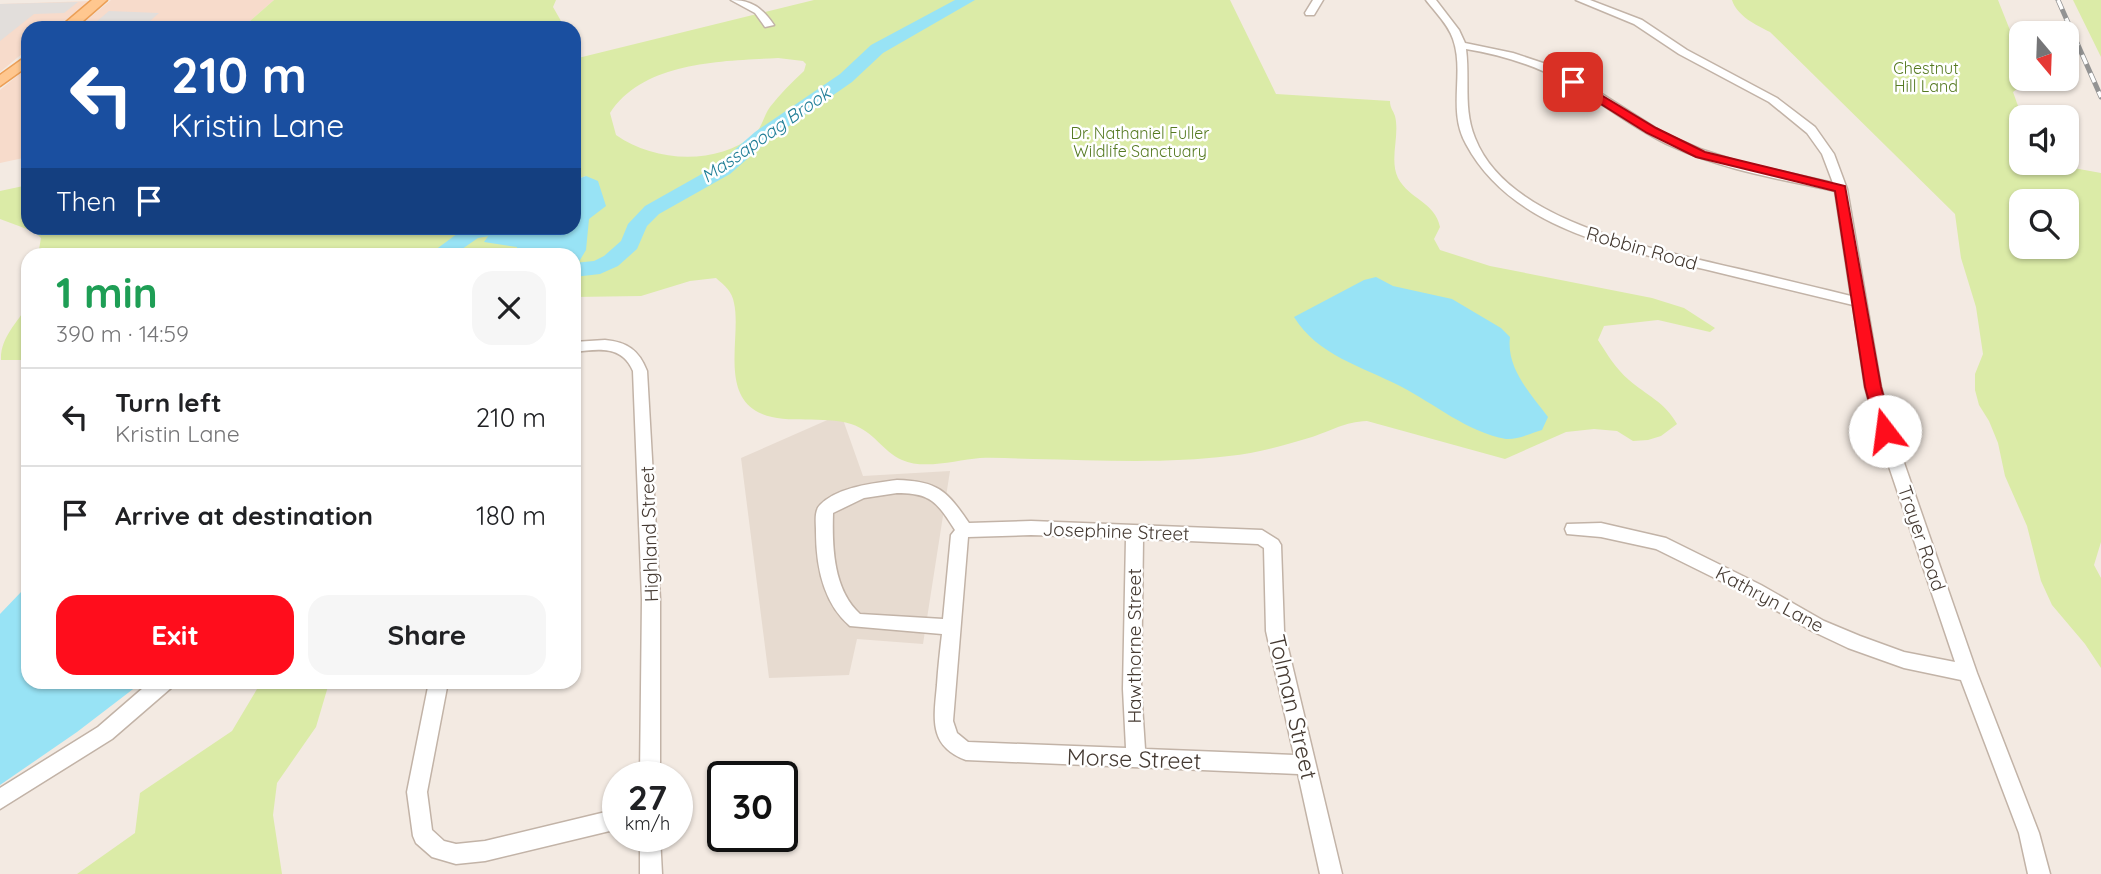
<!DOCTYPE html>
<html lang="en">
<head>
<meta charset="utf-8">
<style>
	body { margin:0; font-family:Quicksand,sans-serif; background:#f6f6f6; color:#202124; height:100vh; display:flex; flex-direction:column; font-size:26px; white-space:nowrap }
	* { box-sizing:border-box; margin:0 }
	p { font-size:23px; color:#757577 }
	.icon { flex:none; width:38px; height:38px; fill:none; stroke:currentColor; stroke-width:2; stroke-linecap:round; stroke-linejoin:round }
	.map { position:relative; flex:1; overflow:hidden }
	.sheet { position:absolute; left:21px; top:248px; width:560px; height:441px; display:flex; flex-direction:column; background:#fff; border-radius:21px; box-shadow:0 2px 5px #0004 }
	.sheet>* { flex:none }
	.banner { position:absolute; left:21px; top:21px; width:560px; height:214px; border-radius:21px; box-shadow:0 2px 5px #0004; background:#1a4fa0; color:#fff; overflow:hidden }
	.needle { width:46px; rotate:161deg }
	.fabs { position:absolute; left:2009px; top:21px; display:grid; gap:14px }
	.fabs a { display:grid; place-items:center; width:70px; height:70px; border-radius:14px; background:#fff; box-shadow:0 2px 5px #0004; font-size:35px }
	.speed { position:absolute; left:602px; top:761px; display:flex; gap:14px; font-size:35px; font-weight:700; text-align:center }
	.speed>* { display:grid; place-content:center; width:91px; height:91px; border-radius:50%; background:#fff; box-shadow:0 2px 5px #0004; line-height:1 }
	.speed small { font-size:18px; font-weight:400 }
	.speed .limit { border:4px solid #111; border-radius:10px; background:#fff; color:#111 }
	.pin { position:absolute; display:grid; place-items:center; width:60px; height:60px; color:#fff; margin:-30px; border-radius:14px; box-shadow:0 4px 10px #0006 }
	.me { position:absolute; width:77px; margin:-38px; rotate:345deg; stroke-linejoin:round; filter:drop-shadow(0 0 5px #0008) }
	.turn { display:flex; align-items:center; gap:24px; height:147px; padding:0 35px; font-size:32px }
	.turn .icon { width:91px; height:91px; stroke-width:2.5 }
	.turn b { display:block; font-size:49px; line-height:60px }
	.then { display:flex; align-items:center; height:66px; padding:0 35px; background:#0003; gap:14px; font-size:26px }
	.round { display:grid; place-items:center; flex:none; width:74px; height:74px; border-radius:21px; background:#f6f6f6 }
	.head { display:flex; align-items:center; justify-content:space-between; height:119px; padding:0 35px }
	h1 { font-size:42px; font-weight:800; line-height:52px; color:#1e9e55 }
	.cta { display:flex; gap:14px; margin-top:auto; padding:14px 35px }
	.cta a { flex:1; height:80px; border-radius:21px; background:#ff0d1c; color:#fff; font-size:28px; font-weight:800; line-height:80px; text-align:center }
	.cta a+a { background:#f6f6f6; color:#202124 }
	ul { padding:0; list-style:none }
	li { display:flex; align-items:center; gap:21px; height:98px; padding:0 35px; border-top:2px solid #e0e0e0 }
	li div { flex:1 }
	li b { display:block; font-size:26px }
	li em { font-style:normal }
	.map>svg:first-child { display:block }
	.residential { fill:#e7dbd0 }
	.commercial { fill:#f7dbcb }
	.green { fill:#dbeba7; fill-rule:evenodd }
	.parking { fill:#e2dedb }
	.water { fill:#98e3f5 }
	.lines { fill:none; stroke-linecap:round; stroke-linejoin:round }
	.river { fill:#98e3f5; fill-rule:evenodd }
	.minor-casing { stroke:#c2b3a7; stroke-width:3 }
	.major-casing { stroke:#ec9f56; stroke-width:3 }
	.minor { fill:#fff; fill-rule:evenodd }
	.major { fill:#ffc78f; fill-rule:evenodd }
	.rail-casing { stroke:#939393; stroke-width:5 }
	.rail { stroke:#fff; stroke-width:3.5; stroke-dasharray:10; stroke-linecap:butt }
	.route { fill:#ff0d1c; stroke:#a60812; stroke-width:2 }
	.labels { text-anchor:middle; stroke-width:5; stroke-linejoin:round; paint-order:stroke }
	.far-park-label { font-size:16px; fill:#567a22; stroke:#fff }
	.far-water-label { font-size:18px; font-style:italic; fill:#207e97; stroke:#fff }
	.street-label { font-size:19px; fill:#453a32; stroke:#fff }
	.near-street-label { font-size:23px; fill:#453a32; stroke:#fff }
</style>
</head>
<body>
<div class="map">
<svg width="2101" height="874" viewBox="0 0 2101 874">
	<rect width="100%" height="100%" fill="#f3eae2"/>
	<path class="residential" d="M 841,414 L 863,476 L 950,471 L 923,644 L 857,639 L 849,675 L 769,678 L 741,458 Z"/>
	<path class="commercial" d="M 111,0 L 274,0 L 242,28 L 77,28 Z
		M 91,1 L 55,28 L 28,28 L 28,49 L 0,72 L 0,4 Z
		M 28,67 L 28,157 L 0,163 L 0,90 Z"/>
	<path class="green" d="M 274,0 L 556,0 L 553,7 L 561,21 L 547,28 L 242,28 Z
		M 814,0 L 1230,0 L 1276,94 L 1390,101 C 1390,108 1393,110 1395,116 C 1400,136 1389,159 1398,178 C 1409,199 1435,202 1440,227 L 1434,239 L 1440,250 L 1490,266 L 1652,298 L 1684,308 L 1715,328 L 1710,332 L 1658,320 L 1604,326 L 1598,340 C 1607,354 1616,369 1629,380 C 1646,395 1665,402 1677,424 L 1661,436 L 1648,440 L 1633,441 L 1617,431 L 1594,429 L 1566,432 L 1505,459 L 1367,421 C 1344,422 1333,430 1312,437 C 1286,445 1257,453 1229,456 C 1165,464 1098,460 1033,459 C 1016,459 998,457 980,458 C 957,460 924,470 902,460 C 882,451 875,432 851,424 C 820,414 778,427 753,409 C 722,387 741,333 734,303 C 732,291 725,286 716,278 L 690,281 L 641,296 L 574,297 L 574,256 L 38,255 L 41,238 L 35,232 L 0,219 L 0,191 L 28,185 L 28,228 L 574,228 L 586,176 L 574,180 L 574,59 ZM 778,58 L 803,61 L 806,64 L 804,71 C 792,82 780,94 770,107 C 764,115 762,128 754,135 C 716,166 654,162 616,135 L 610,113 C 644,61 722,61 778,58 Z
		M 1732,0 L 1998,0 L 2021,58 L 2021,79 L 2028,80 L 2013,92 L 2022,117 L 2021,163 L 2046,163 L 2101,173 L 2101,542 L 2094,565 L 2101,578 L 2101,668 L 2085,644 L 2052,605 L 2041,581 L 2027,526 L 2005,476 L 1998,443 L 1989,421 L 1979,405 L 1975,390 L 1975,374 L 1983,354 L 1976,307 L 1961,258 L 1955,214 L 1770,32 C 1756,25 1737,16 1732,0 ZM 2021,201 L 2067,201 L 2067,247 L 2021,247 Z
		M 2073,0 L 2101,0 L 2101,57 Z
		M 28,305 L 28,360 L 1,360 C 0,338 17,323 28,305 Z
		M 257,683 L 329,683 L 316,727 L 277,783 L 273,815 L 282,874 L 77,874 L 135,833 L 140,793 L 232,731 L 257,689 Z"/>
	<path class="parking" d="M 78,2 L 64,13 L 34,14 L 0,41 L 0,4 Z
		M 109,11 L 159,13 L 142,28 L 89,28 Z"/>
	<path class="water" d="M 586,176 L 598,181 L 606,206 L 589,219 L 586,250 L 574,270 L 574,256 L 517,255 L 517,247 L 484,242 L 489,235 L 489,228 L 574,228 L 574,180 Z
		M 1376,277 L 1393,286 L 1452,299 L 1501,328 L 1510,337 C 1506,369 1531,394 1548,417 L 1542,430 C 1532,433 1517,440 1506,439 C 1467,432 1435,404 1400,386 C 1363,367 1317,355 1294,317 L 1364,280 Z
		M 28,570 L 28,682 L 141,683 L 77,732 L 0,785 L 0,614 L 22,591 Z"/>
	<g class="lines">
		<path class="river" d="M 955,0 L 975,0 L 883,53 L 852,82 L 769,140 L 730,174 L 659,214 L 647,226 L 637,249 L 618,266 L 600,274 L 574,277 L 574,263 L 594,261 L 604,256 L 621,241 L 628,224 L 645,206 L 716,166 L 755,132 L 840,74 L 871,45 Z
			M 465,228 L 514,228 L 511,232 L 478,238 L 452,256 L 427,256 Z"/>
		<defs>
			<path id="minor" d="M 731,0 C 752,0 762,8 774,25 L 765,27 L 755,13 Z
				M 1313,0 L 1323,0 L 1314,15 L 1306,15 L 1305,13 Z
				M 1426,0 L 1436,0 L 1459,30 L 1465,43 L 1513,53 L 1549,65 L 1591,87 L 1665,134 L 1700,149 L 1740,162 L 1833,183 L 1822,154 L 1807,133 L 1769,102 L 1679,54 L 1634,24 L 1576,0 L 1590,0 L 1642,20 L 1687,50 L 1777,98 L 1815,127 L 1834,154 L 1847,189 L 1881,387 L 1893,431 L 1977,673 L 2039,833 L 2050,874 L 2028,874 L 2019,833 L 1961,680 L 1904,668 L 1848,648 L 1812,631 L 1749,595 L 1656,549 L 1601,537 L 1567,534 L 1565,529 L 1567,524 L 1601,523 L 1666,538 L 1761,585 L 1824,621 L 1860,636 L 1904,652 L 1955,662 L 1877,431 L 1865,387 L 1853,305 C 1804,293 1756,282 1708,270 C 1621,249 1512,230 1466,144 C 1447,110 1465,73 1453,39 C 1448,24 1435,12 1426,0 ZM 1466,49 C 1502,55 1535,65 1567,83 C 1602,102 1634,129 1671,146 C 1723,170 1780,179 1835,191 L 1851,296 C 1806,285 1762,274 1717,264 C 1642,246 1507,220 1475,138 C 1463,109 1470,80 1466,49 Z
				M 605,340 C 627,342 639,350 647,371 L 660,599 L 660,777 L 640,777 L 642,599 L 633,371 C 622,345 598,349 574,352 L 574,342 Z
				M 897,480 C 938,481 947,491 969,523 L 1031,521 L 1262,530 L 1278,540 L 1281,545 L 1284,631 L 1342,874 L 1320,874 L 1298,774 L 966,760 C 928,746 934,718 937,685 C 938,668 940,651 942,634 L 850,626 C 823,603 816,566 816,531 C 816,523 814,511 820,505 C 837,487 874,483 897,480 ZM 897,493 C 931,493 937,502 955,530 L 951,535 L 943,619 L 860,614 C 833,590 832,546 833,513 L 864,498 ZM 1031,535 L 1126,538 L 1123,689 L 1126,748 L 968,742 L 957,733 L 953,721 L 968,537 ZM 1143,539 L 1258,544 L 1264,548 L 1266,631 L 1294,755 L 1145,749 L 1141,689 Z
				M 150,682 L 173,682 L 171,688 L 112,739 L 0,809 L 0,788 L 98,727 Z
				M 429,682 L 448,682 L 427,792 L 432,830 L 444,841 L 456,844 L 485,841 L 618,809 L 618,829 L 485,861 L 456,864 L 432,857 L 416,843 L 413,836 L 407,792 Z
				M 640,836 L 660,836 L 662,874 L 640,874 Z"/>
			<path id="major" d="M 92,0 L 107,0 L 75,28 L 59,28 Z
				M 28,55 L 28,66 L 0,86 L 0,75 Z"/>
		</defs>
		<use href="#minor" class="minor-casing"/>
		<use href="#major" class="major-casing"/>
		<use href="#minor" class="minor"/>
		<use href="#major" class="major"/>
		<defs>
			<path id="rail" d="M 2058,0 L 2101,97"/>
		</defs>
		<use href="#rail" class="rail-casing"/>
		<use href="#rail" class="rail"/>
	</g>
	<path class="route" d="M 1573,78 L 1656,128 L 1705,152 L 1845,186 L 1881,387 L 1893,431 L 1891,435 L 1885,436 L 1877,431 L 1865,387 L 1835,191 L 1696,157 L 1647,133 L 1569,84 L 1568,82 Z"/>
	<g class="labels">
		<g class="far-park-label">
			<text x="1926" y="74">Chestnut<tspan x="1926" dy="18">Hill Land</tspan></text>
			<text x="1140" y="139">Dr. Nathaniel Fuller<tspan x="1140" dy="18">Wildlife Sanctuary</tspan></text>
		</g>
		<g class="far-water-label">
			<text transform="translate(766 135) rotate(-35)" y="6">Massapoag Brook</text>
		</g>
		<g class="street-label">
			<text transform="translate(1642 248) rotate(16)" y="7">Robbin Road</text>
			<text transform="translate(1116 531) rotate(2)" y="7">Josephine Street</text>
			<text transform="translate(649 534) rotate(-92)" y="7">Highland Street</text>
			<text transform="translate(1922 538) rotate(71)" y="7">Trayer Road</text>
			<text transform="translate(1770 599) rotate(28)" y="7">Kathryn Lane</text>
			<text transform="translate(1134 646) rotate(-90)" y="7">Hawthorne Street</text>
		</g>
		<g class="near-street-label">
			<text transform="translate(1293 707) rotate(77)" y="8">Tolman Street</text>
			<text transform="translate(1134 759) rotate(2)" y="8">Morse Street</text>
		</g>
	</g>
</svg>
<div class="fabs">
<a><svg class="needle" viewBox="-14 -14 28 28"><path d="M0-13l5 13h-10z" fill="#e53935"/><path d="M0 13l5-13h-10z" fill="#757577"/></svg></a>
<a><svg class="icon" aria-label="sound" viewBox="0 0 24 24"><path d="M4 9h4l5-4v14l-5-4H4zM17 9q2 3 0 6"/></svg></a>
<a><svg class="icon" aria-label="search" viewBox="0 0 24 24"><circle cx="10" cy="10" r="6"/><path d="M15 15l6 6"/></svg></a>
</div>
<div class="speed"><div>27<small>km/h</small></div><div class="limit">30</div></div>
<div class="pin" style="left:1573px;top:82px;background:#d93025"><svg class="icon" aria-label="arrive" viewBox="0 0 24 24"><path d="M6 21V4h12l-3 4 3 4H6"/></svg></div>
<svg class="me" style="left:1885px;top:431px" viewBox="-20 -20 40 40"><circle r="19" fill="#fff"/><path d="M0-13L10 11 0 6-10 11z" fill="#ff0d1c"/></svg>
<div class="banner">
<div class="turn"><svg class="icon" aria-label="left" viewBox="0 0 24 24"><path d="M17 20v-9H6M10 6l-5 5 5 5"/></svg><div><b>210 m</b>Kristin Lane</div></div>
<div class="then">Then<svg class="icon" aria-label="arrive" viewBox="0 0 24 24"><path d="M6 21V4h12l-3 4 3 4H6"/></svg></div>
</div>
<section class="sheet">
<div class="head"><div><h1>1 min</h1><p>390 m · 14:59</p></div><a class="round"><svg class="icon" aria-label="close" viewBox="0 0 24 24"><path d="M6 6l12 12M18 6L6 18"/></svg></a></div>
<ul>
<li><svg class="icon" aria-label="left" viewBox="0 0 24 24"><path d="M17 20v-9H6M10 6l-5 5 5 5"/></svg><div><b>Turn left</b><p>Kristin Lane</p></div><em>210 m</em></li>
<li><svg class="icon" aria-label="arrive" viewBox="0 0 24 24"><path d="M6 21V4h12l-3 4 3 4H6"/></svg><div><b>Arrive at destination</b></div><em>180 m</em></li>
</ul>
<div class="cta"><a>Exit</a><a>Share</a></div>
</section>
</div>
</body>
</html>
